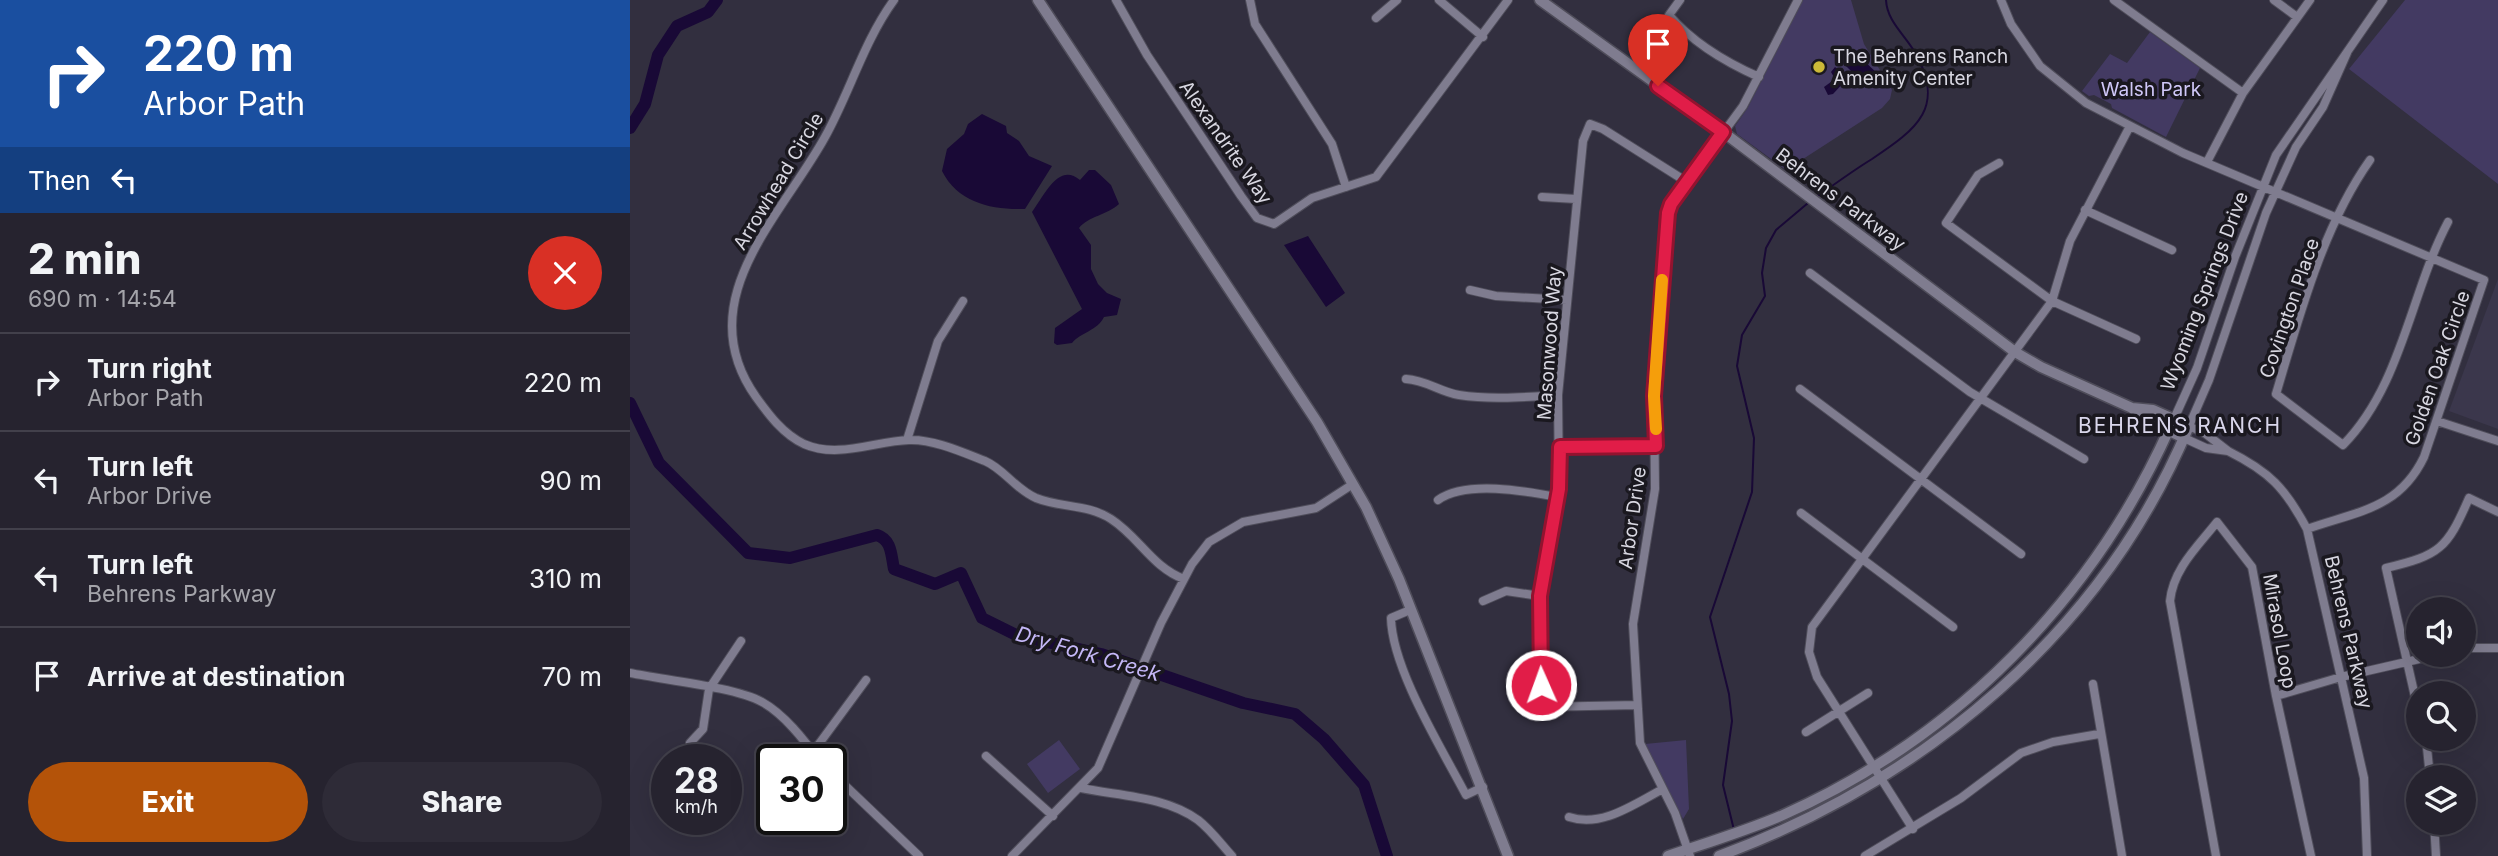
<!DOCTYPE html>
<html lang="en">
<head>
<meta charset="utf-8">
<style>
	body { margin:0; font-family:Inter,sans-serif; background:#2e2b37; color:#f1f3f6; height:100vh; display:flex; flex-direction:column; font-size:26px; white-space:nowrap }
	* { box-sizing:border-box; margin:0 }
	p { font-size:23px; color:#a4a4aa }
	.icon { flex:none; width:38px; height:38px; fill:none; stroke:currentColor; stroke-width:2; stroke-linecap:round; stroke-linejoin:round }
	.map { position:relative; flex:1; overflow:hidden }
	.drawer { display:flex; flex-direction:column; background:#26232f; width:630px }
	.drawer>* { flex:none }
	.hud { background:#1a4fa0; color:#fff; overflow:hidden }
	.tools { position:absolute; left:1776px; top:597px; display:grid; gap:14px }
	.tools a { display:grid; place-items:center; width:70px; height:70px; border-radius:50%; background:#26232f; box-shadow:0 7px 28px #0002,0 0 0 2px #42404b; font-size:35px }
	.speed { position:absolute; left:21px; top:744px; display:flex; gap:14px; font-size:35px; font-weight:700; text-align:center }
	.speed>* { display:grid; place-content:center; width:91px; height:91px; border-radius:50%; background:#26232f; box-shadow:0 7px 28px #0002,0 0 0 2px #42404b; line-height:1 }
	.speed small { font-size:18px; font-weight:400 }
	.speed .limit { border:4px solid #111; border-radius:10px; background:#fff; color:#111 }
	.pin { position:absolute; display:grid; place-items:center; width:60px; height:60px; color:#fff; margin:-72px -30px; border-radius:50% 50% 50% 0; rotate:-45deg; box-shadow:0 0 7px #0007 }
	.pin .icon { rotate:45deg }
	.me { position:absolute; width:77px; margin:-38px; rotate:358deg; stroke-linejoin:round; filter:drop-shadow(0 0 5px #0008) }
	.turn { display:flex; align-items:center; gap:24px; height:147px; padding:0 28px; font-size:32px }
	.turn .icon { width:91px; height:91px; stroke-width:2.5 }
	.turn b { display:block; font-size:49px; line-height:60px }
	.then { display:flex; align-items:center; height:66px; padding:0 28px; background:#0003; gap:14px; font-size:26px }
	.round { display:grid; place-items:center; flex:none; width:74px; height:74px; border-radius:37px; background:#2e2b37 }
	.summary { display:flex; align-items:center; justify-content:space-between; height:119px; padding:0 28px }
	h1 { font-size:42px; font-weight:800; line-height:52px }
	.button { display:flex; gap:14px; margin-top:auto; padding:14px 28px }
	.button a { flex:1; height:80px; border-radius:42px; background:#b45309; color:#fff; font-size:28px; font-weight:800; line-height:80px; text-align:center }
	.button a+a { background:#2e2b37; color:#f1f3f6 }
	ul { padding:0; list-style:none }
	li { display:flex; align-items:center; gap:21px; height:98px; padding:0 28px; border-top:2px solid #42404b }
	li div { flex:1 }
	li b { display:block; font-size:26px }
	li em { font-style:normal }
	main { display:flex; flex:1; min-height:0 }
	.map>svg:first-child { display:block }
	.built { fill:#3b374c }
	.green { fill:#433a62 }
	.water { fill:#190936 }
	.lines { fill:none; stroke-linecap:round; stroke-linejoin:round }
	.stream { stroke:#190936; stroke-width:2 }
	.river { stroke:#190936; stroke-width:12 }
	.street-casing { stroke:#4f4d5a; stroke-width:10 }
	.secondary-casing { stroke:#4f4d5a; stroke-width:13 }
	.street { stroke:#7f7c8f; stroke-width:8 }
	.secondary { stroke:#7f7c8f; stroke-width:10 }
	.route-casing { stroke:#92132f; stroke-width:18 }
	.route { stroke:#e11d48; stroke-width:12 }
	.slow { stroke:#f59e0b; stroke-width:12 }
	.poi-dot { fill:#ccb938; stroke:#1a181f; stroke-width:2.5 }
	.labels { text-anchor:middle; stroke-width:7; stroke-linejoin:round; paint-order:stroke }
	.poi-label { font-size:19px; fill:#d8d7e1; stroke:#1a181f; text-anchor:start }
	.park-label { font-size:19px; fill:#d0c8f8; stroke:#1a181f }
	.street-label { font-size:19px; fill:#d8d7e1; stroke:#1a181f }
	.neighbourhood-label { font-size:21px; letter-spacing:2px; fill:#d9d6eb; stroke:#1a181f }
	.water-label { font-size:21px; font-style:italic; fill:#c4b7f7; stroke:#1a181f }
</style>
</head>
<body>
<main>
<section class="drawer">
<div class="hud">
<div class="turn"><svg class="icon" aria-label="right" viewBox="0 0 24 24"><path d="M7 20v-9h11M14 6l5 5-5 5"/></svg><div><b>220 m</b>Arbor Path</div></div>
<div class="then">Then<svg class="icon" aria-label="left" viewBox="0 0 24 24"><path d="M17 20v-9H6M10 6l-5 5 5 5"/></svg></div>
</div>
<div class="summary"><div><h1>2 min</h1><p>690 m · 14:54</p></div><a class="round" style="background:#d93025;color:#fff"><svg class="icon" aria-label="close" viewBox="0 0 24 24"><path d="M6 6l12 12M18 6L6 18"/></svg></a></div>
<ul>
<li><svg class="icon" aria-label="right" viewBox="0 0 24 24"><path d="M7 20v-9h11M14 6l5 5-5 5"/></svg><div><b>Turn right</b><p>Arbor Path</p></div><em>220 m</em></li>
<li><svg class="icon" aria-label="left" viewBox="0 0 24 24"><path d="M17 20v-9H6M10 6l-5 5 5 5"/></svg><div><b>Turn left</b><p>Arbor Drive</p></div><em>90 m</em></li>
<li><svg class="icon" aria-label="left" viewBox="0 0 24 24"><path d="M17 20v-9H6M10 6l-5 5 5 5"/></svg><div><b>Turn left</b><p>Behrens Parkway</p></div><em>310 m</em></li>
<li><svg class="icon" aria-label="arrive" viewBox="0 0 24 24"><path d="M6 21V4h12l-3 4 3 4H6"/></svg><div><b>Arrive at destination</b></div><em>70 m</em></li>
</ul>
<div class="button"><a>Exit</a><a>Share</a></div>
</section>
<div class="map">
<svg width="1868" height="856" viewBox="0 0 1868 856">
	<rect width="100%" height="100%" fill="#322f3f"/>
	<path class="built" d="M 1868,279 L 1868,429 L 1819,411 Z"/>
	<path class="green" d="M 1173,0 L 1221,0 L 1234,44 L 1262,90 L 1260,99 L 1252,108 L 1156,170 L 1107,134 L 1105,126 L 1117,109 Z
		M 1775,0 L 1868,0 L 1868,184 L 1719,69 Z
		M 1520,32 L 1570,68 L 1536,137 L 1482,108 L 1481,104 L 1464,95 L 1459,96 L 1452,91 L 1480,54 L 1497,63 Z
		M 429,740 L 450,769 L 418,793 L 397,764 Z
		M 1056,740 L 1059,809 L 1053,819 L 1015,744 Z"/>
	<path class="water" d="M 1231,58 L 1249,75 L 1237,87 L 1214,64 L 1219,60 L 1225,65 Z
		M 1205,67 L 1218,78 L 1203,94 L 1198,95 L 1194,87 L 1205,79 L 1201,72 Z
		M 352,114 L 376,126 L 377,133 L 389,141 L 399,156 L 422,166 L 395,209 C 362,210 328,203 312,171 L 317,149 L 334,134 L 338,124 Z
		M 459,170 L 465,170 L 481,185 L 489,204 C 477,215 459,216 449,228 L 461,245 L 461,269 L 468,284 L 477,293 L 491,299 L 487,315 L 474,317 C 467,331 451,332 442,343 L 427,345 L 424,343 L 425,328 L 452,309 L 402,212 C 415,194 429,162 450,180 Z
		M 678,236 L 715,293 L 696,307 L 654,245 Z"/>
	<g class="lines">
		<path class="stream" d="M 1188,196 C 1206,183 1224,170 1242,159 C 1287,129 1317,107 1284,51 C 1274,34 1257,21 1256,0
			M 1104,830 L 1093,785 L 1102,721 L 1099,694 L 1080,617 L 1122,492 L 1124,438 L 1107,366 L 1112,335 L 1135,296 L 1132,273 L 1136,248 L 1146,230 L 1178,203"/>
		<path class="river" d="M 0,128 L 15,104 L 28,55 L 47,26 L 78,12 L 87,0
			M 0,403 L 29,463 L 118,553 L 160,558 L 247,535 C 262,540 261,555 264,569 L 305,584 L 331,573 L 352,618 L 386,635 L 471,654 L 613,703 L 665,714 L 694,739 L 734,785 L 757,856"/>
		<defs>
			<path id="street" d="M 264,0 C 234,41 220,92 195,137 C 151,217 58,301 126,397 C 139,415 153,434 174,444 C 208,459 245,441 279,440 C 303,439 332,452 355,461 C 374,469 385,489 406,498 C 431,508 458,504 481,519 C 509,537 522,567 554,579
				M 486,0 L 517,55 L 611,196 L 627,218 L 644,224 L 682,198 L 746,177 L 878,0
				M 620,0 L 625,24 L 702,144 L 716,187
				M 809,0 L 853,37
				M 1050,0 L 1039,15 C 1063,43 1095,62 1129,77
				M 1371,0 L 1381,24 L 1410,66 L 1456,103 L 1553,153 L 1854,280 L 1794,457 C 1769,509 1728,511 1677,529
				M 1484,0 L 1613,93
				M 1644,0 L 1667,17
				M 746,18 L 767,0
				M 1740,160 C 1693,226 1669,317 1646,394 L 1713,445 C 1772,385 1780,294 1818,222
				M 1577,162 L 1613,93 L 1680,0
				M 1369,163 L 1348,175 L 1316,223 L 1422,301 L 1506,339
				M 912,197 L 946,199
				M 1455,210 L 1542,250
				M 1180,273 L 1340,392 L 1454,459
				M 840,290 L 866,296 L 937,300
				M 776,379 C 796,380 810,392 829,395 C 861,400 895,397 928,395
				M 1170,389 L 1391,554
				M 1544,419 L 1567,368 L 1605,257 L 1646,155 L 1753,0
				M 1807,421 L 1868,441
				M 1554,438 L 1576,448 L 1598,451 L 1576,434 L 1559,426 L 1579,380 L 1636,213 L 1666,147 L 1693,107 L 1717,53
				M 277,440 L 308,341 L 333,301
				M 930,447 L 1026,445
				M 1598,451 C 1640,472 1655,488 1677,529 L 1734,778 L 1737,856
				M 808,500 C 836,480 895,491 927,497
				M 1171,513 L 1323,627
				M 853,601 L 876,591 L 910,596
				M 780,610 L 761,618 C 762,669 812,749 836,795 L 853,787
				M 1834,648 L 1868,648
				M 0,673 C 33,680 105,687 132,702 C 154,714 174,740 189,760
				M 1463,684 L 1492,856
				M 1646,696 L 1711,677 L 1811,654
				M 1007,705 L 911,707 L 908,619 L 929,489 L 928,395 L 953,141 L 960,124 L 973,129 L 1057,182
				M 1788,710 L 1756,568 C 1810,555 1817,549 1839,498 L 1868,512
				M 1176,732 L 1238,693
				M 1796,738 L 1800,777
				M 60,743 L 73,729 L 79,689 L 111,641
				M 183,752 L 236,680
				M 356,756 L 423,816
				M 201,772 L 289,856
				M 451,788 C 489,796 535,796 568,820 C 581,830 591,844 602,856
				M 939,817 C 972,828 1004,804 1033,789
				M 1804,822 L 1806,856
				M 1283,829 L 1187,677 L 1179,652 L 1182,627 L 1422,301 L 1440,241 L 1500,126
				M 382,856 L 468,768 L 531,623 L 562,564 L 579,542 L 613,522 L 686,508 L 723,484
				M 1060,856 L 1045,813 L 1010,743 L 1003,624 L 1025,489 L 1024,396 L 1036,226 L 1041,204 L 1113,106 L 1168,0
				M 1235,856 L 1331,798 L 1391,753 L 1423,742 L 1469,734
				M 1586,856 L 1540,601 C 1543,569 1568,546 1587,522 L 1622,567 L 1646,696 L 1681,856"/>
			<path id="secondary" d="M 408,0 L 687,422 L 736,507 L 769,579 L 878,856
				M 910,0 L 1093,132 L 1385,352 L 1411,367 L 1502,408 L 1514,419 L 1554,438
				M 1038,856 C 1076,843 1116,831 1153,815 C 1326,738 1463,599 1540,427
				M 1089,856 C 1295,780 1473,632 1559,426 L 1523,410 L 1502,408"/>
		</defs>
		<use href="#street" class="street-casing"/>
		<use href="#secondary" class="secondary-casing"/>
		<use href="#street" class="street"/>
		<use href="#secondary" class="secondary"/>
	</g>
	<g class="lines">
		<defs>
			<path id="route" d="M 911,685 L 910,596 L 929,489 L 930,447 L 1026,446 L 1024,396 L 1038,213 L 1041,204 L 1093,132 L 1028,86"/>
		</defs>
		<use href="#route" class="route-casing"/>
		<use href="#route" class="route"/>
		<path class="slow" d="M 1026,429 L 1024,396 L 1032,280"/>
	</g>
	<circle class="poi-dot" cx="1189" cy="67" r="7"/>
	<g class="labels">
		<g class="poi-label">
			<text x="1203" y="63">The Behrens Ranch<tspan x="1203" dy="22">Amenity Center</tspan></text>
		</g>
		<g class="park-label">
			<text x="1521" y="96">Walsh Park</text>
		</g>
		<g class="street-label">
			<text transform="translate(596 142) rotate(55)" y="7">Alexandrite Way</text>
			<text transform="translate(148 181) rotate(-59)" y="7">Arrowhead Circle</text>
			<text transform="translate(1211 199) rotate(37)" y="7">Behrens Parkway</text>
			<text transform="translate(1574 291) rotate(-69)" y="7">Wyoming Springs Drive</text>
			<text transform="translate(1659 308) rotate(-71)" y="7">Covington Place</text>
			<text transform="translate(919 343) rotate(-86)" y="7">Masonwood Way</text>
			<text transform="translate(1807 368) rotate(-71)" y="7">Golden Oak Circle</text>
			<text transform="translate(1002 518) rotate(-82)" y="7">Arbor Drive</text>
			<text transform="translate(1650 631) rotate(80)" y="7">Mirasol Loop</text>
			<text transform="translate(1719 632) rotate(77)" y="7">Behrens Parkway</text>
		</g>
		<g class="neighbourhood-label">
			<text x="1550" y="433">BEHRENS RANCH</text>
		</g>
		<g class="water-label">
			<text transform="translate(458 654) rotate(16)" y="7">Dry Fork Creek</text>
		</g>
	</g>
</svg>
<div class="tools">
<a><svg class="icon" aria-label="sound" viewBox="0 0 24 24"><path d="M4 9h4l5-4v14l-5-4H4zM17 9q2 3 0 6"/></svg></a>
<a><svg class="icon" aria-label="search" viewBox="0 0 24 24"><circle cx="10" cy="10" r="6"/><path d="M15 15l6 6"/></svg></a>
<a><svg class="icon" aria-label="layers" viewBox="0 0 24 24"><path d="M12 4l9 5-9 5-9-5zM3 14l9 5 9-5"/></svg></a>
</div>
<div class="speed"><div>28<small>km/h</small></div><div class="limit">30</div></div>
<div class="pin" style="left:1028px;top:86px;background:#d93025"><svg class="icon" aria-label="arrive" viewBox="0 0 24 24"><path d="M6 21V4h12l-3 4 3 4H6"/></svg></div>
<svg class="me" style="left:911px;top:685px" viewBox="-20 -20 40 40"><circle r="17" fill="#e11d48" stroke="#fff" stroke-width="3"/><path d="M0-11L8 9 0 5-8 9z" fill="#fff"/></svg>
</div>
</main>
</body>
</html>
